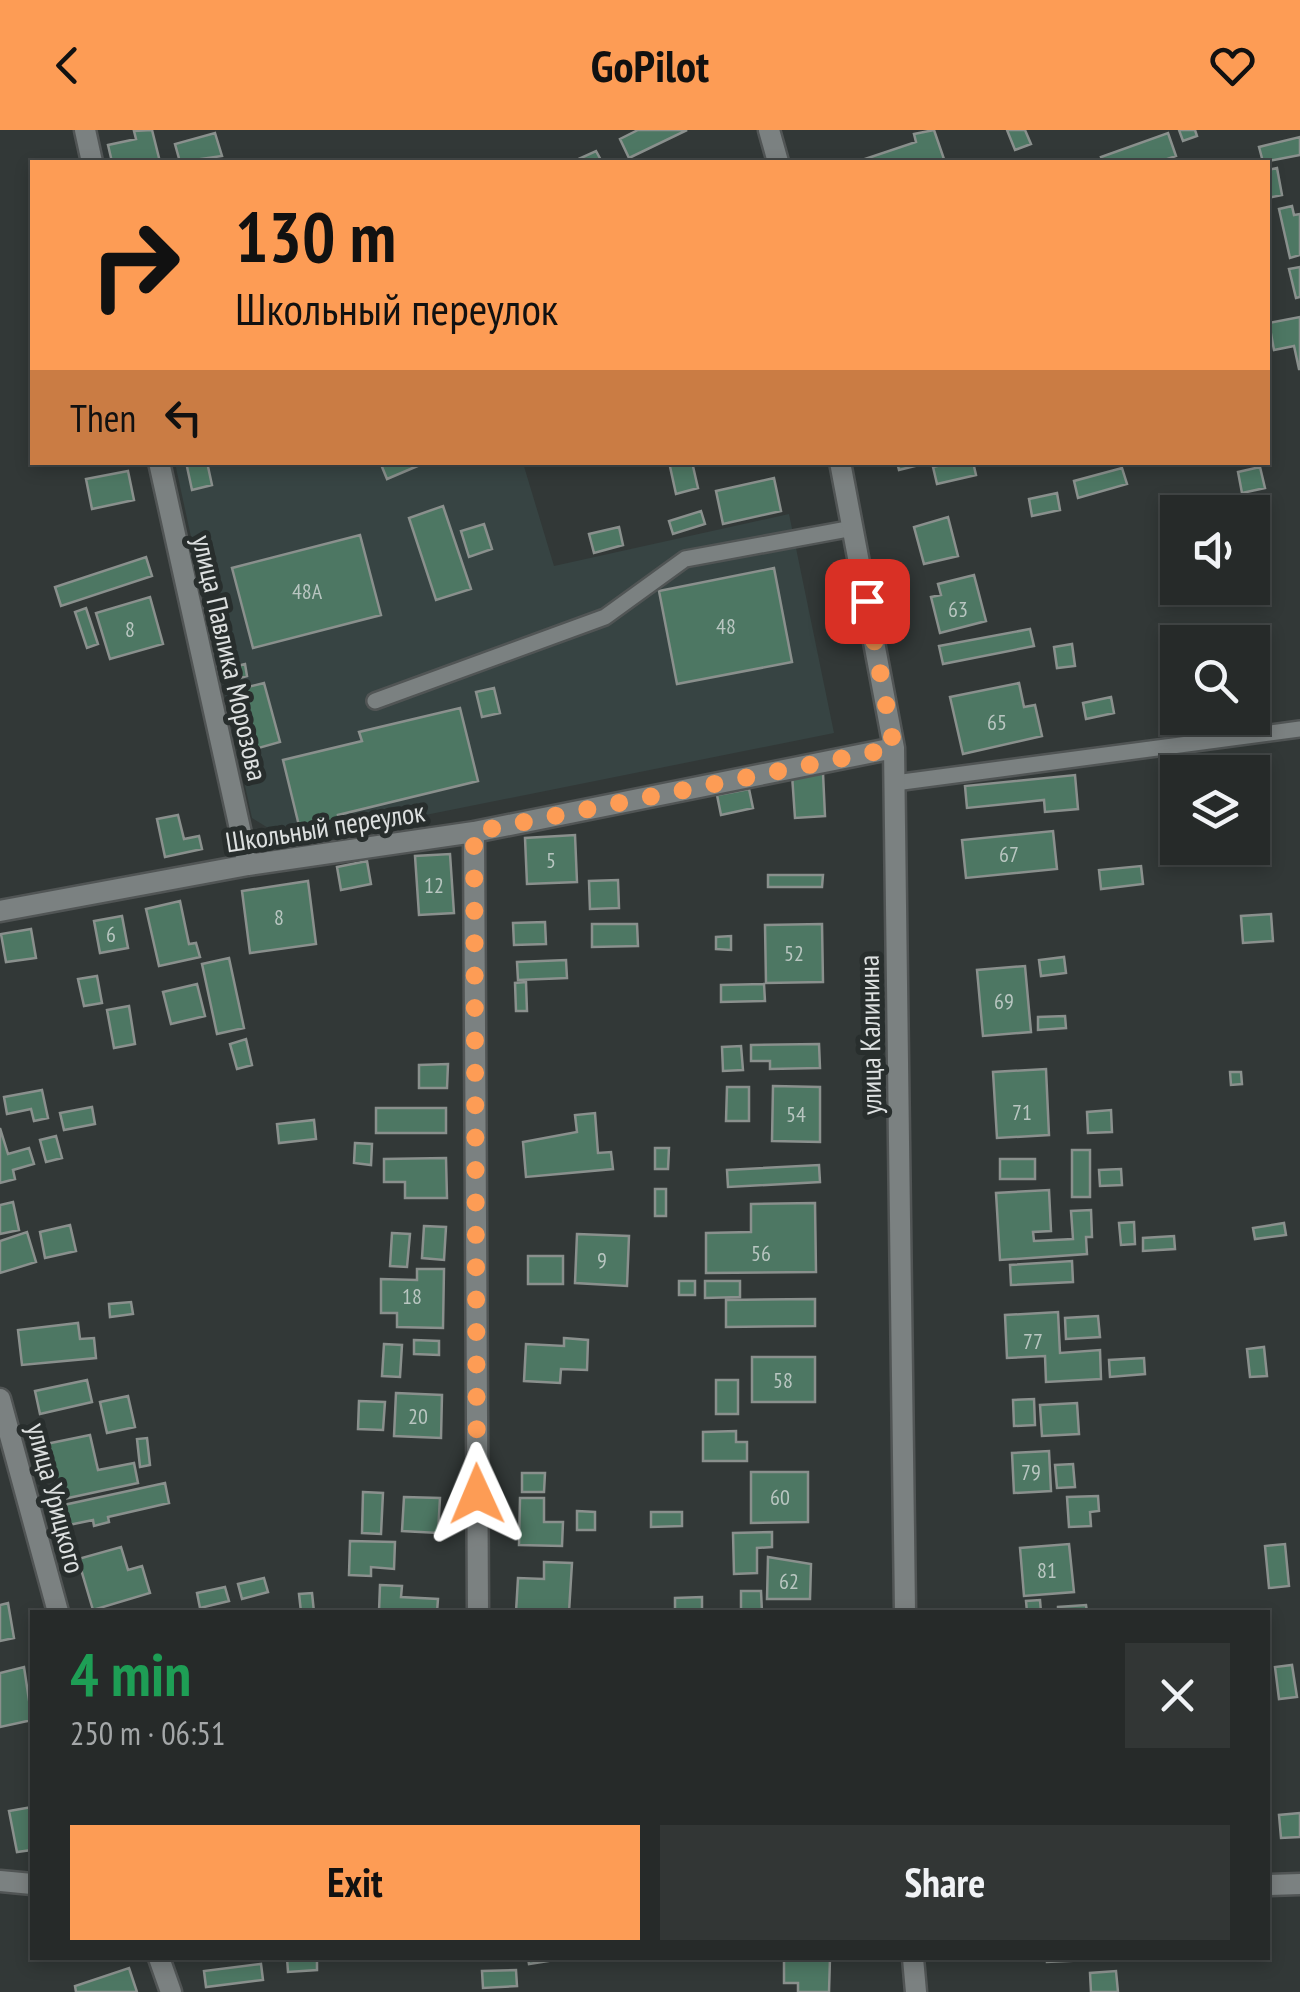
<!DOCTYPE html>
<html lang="en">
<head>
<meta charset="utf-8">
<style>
	body { margin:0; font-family:"PT Sans Narrow",sans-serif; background:#323635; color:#f1f3f6; height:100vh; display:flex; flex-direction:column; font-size:38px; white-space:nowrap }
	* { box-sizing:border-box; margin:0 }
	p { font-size:32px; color:#a4a7a8 }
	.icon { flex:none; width:55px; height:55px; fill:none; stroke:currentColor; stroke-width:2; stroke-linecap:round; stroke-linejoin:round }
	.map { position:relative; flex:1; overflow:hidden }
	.details { position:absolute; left:30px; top:1480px; width:1240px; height:350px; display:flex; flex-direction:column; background:#262a29; border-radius:0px; box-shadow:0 5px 15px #0003,0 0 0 2px #424646 }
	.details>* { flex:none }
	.hud { position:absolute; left:30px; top:30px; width:1240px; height:305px; border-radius:0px; box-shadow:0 5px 15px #0003,0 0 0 2px #424646; background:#fd9c55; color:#111; overflow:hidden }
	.controls { position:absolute; left:1160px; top:365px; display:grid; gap:20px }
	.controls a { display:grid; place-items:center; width:110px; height:110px; border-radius:0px; background:#262a29; box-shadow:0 5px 15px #0003,0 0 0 2px #424646; font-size:50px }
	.pin { position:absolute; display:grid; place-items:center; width:85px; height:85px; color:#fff; margin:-42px; border-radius:20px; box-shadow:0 5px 15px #0006 }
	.me { position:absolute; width:110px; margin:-55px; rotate:359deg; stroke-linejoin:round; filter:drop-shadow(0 0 8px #0008) }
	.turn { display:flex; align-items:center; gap:35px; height:210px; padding:0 40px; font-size:45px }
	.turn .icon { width:130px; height:130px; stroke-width:2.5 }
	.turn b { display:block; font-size:70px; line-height:85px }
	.then { display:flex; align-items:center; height:95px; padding:0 40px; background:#0003; gap:20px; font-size:38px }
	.round { display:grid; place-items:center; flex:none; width:105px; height:105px; border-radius:0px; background:#323635 }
	.headline { display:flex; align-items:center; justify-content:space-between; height:170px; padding:0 40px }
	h1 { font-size:60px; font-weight:700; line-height:75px; color:#1e9e55 }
	.primary-button { display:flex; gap:20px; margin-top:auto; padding:20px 40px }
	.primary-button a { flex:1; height:115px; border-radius:0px; background:#fd9c55; color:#111; font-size:40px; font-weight:700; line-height:115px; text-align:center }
	.primary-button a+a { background:#323635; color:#f1f3f6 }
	header { display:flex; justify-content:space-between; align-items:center; height:130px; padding:0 40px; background:#fd9c55; color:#111; font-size:45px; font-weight:700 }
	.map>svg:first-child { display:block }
	.built { fill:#374443 }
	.building { fill:#4d7763; stroke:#8a908d; stroke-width:2.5 }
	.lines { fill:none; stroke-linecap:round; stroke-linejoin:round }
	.lane-casing { stroke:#515555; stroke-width:20 }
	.street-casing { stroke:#515555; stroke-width:25 }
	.lane { stroke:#7b8181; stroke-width:15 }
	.street { stroke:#7b8181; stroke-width:20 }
	.route { stroke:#fd9c55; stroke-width:18; stroke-dasharray:0 32.4 }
	.labels { text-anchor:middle; stroke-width:10; stroke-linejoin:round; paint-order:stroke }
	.number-label { font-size:22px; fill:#b9c6c1 }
	.street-label { font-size:28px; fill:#dde0e0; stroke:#282e2d }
</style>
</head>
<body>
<header><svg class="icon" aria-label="back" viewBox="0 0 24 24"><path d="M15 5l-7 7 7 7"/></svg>GoPilot<svg class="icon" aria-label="heart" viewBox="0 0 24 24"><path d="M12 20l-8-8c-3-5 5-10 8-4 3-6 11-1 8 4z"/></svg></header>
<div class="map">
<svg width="1300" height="1862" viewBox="0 0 1300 1862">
	<rect width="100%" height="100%" fill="#323837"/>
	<path class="built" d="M 175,333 L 523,333 L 554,436 L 789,384 L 834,603 L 291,712 L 252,688 Z"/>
	<path class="building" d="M 152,0 L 160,32 L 112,32 L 108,15 L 136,9 L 134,1 Z
		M 638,0 L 687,0 L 629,28 L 620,9 Z
		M 934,0 L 945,32 L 856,32 L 916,12 L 914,4 Z
		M 1007,0 L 1025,0 L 1031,14 L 1015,20 Z
		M 1179,0 L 1195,0 L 1197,6 L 1183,11 Z
		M 215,3 L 222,26 L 180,32 L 175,14 Z
		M 1168,3 L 1176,26 L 1159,32 L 1103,32 L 1101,27 Z
		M 1300,7 L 1300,25 L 1263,32 L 1259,17 Z
		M 596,21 L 602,32 L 572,32 Z
		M 1277,38 L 1282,65 L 1268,68 L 1268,40 Z
		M 1292,76 L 1294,85 L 1300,84 L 1300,125 L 1290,128 L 1279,79 Z
		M 1300,137 L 1300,167 L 1296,168 L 1289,139 Z
		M 1300,187 L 1300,239 L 1299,239 L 1294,216 L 1274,220 L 1269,193 Z
		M 186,332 L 207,332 L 212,355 L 192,360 Z
		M 380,332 L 419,332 L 420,335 L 387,349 Z
		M 669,332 L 692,332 L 698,358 L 676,364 Z
		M 897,332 L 931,332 L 899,340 Z
		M 954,332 L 973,332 L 976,345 L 937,354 L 933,337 Z
		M 1260,337 L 1265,358 L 1242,363 L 1238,342 Z
		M 1122,338 L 1127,354 L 1078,368 L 1074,351 Z
		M 128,341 L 134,370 L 92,379 L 86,349 Z
		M 774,348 L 781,381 L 723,394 L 716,361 Z
		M 1057,363 L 1060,380 L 1032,386 L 1029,369 Z
		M 443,376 L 471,459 L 436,470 L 409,388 Z
		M 701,381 L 705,394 L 673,404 L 669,391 Z
		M 948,387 L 958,426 L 924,434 L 914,397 Z
		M 484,394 L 492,419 L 469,427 L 461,401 Z
		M 619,397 L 623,415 L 594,423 L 589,404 Z
		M 360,405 L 381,485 L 253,518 L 232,438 Z
		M 146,427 L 152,446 L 61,476 L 55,457 Z
		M 774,438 L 792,532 L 677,554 L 659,461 Z
		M 974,445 L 986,491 L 940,503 L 931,467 L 941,465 L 938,454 Z
		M 150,467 L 163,514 L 110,529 L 96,483 Z
		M 86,478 L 98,514 L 87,518 L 75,482 Z
		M 1030,499 L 1034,516 L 943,534 L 939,516 Z
		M 1072,514 L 1075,536 L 1057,538 L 1054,517 Z
		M 245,534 L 247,546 L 236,549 L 233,537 Z
		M 264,553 L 280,612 L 251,620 L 235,560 Z
		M 1019,553 L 1024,577 L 1035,575 L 1042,606 L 963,624 L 950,567 Z
		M 494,558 L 500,583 L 482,587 L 476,562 Z
		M 1111,567 L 1114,583 L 1086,589 L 1083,573 Z
		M 460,578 L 478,651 L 338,685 L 342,698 L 302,708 L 283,630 L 362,611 L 359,602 Z
		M 823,643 L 825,686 L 795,688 L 792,645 Z
		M 1075,645 L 1078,679 L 1045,682 L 1044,670 L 967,678 L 965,656 Z
		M 749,659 L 753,678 L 721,685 L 717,665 Z
		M 178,685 L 184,709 L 199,706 L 202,719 L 165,727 L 157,689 Z
		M 1053,701 L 1057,739 L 966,748 L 962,710 Z
		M 575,705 L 577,752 L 527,754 L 525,708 Z
		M 450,724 L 454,783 L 419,785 L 415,726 Z
		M 367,731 L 371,754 L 341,760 L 337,737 Z
		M 1141,736 L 1143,754 L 1101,759 L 1099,740 Z
		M 768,745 L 823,745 L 822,757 L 768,757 Z
		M 618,750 L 619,778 L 590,779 L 589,751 Z
		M 308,751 L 316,814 L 250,823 L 242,761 Z
		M 180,771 L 189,814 L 196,813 L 200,827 L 159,836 L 146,779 Z
		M 1271,784 L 1273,811 L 1243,813 L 1241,786 Z
		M 122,786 L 128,818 L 100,823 L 94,791 Z
		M 545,792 L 546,814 L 514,815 L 513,793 Z
		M 592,794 L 637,794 L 638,816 L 592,817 Z
		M 822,794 L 823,852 L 766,853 L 765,795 Z
		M 31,799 L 36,828 L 6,832 L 1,804 Z
		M 731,806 L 731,820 L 716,819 L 716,807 Z
		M 1064,827 L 1066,843 L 1041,846 L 1039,830 Z
		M 229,828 L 244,898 L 217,904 L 202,834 Z
		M 566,830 L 567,848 L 518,850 L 517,832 Z
		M 1025,836 L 1031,902 L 983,906 L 977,840 Z
		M 97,846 L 102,873 L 84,876 L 78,849 Z
		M 526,852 L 527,881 L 516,881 L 515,853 Z
		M 197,854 L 205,886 L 171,894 L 163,862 Z
		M 764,854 L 765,871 L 721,872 L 721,855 Z
		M 129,876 L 135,914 L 114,918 L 107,880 Z
		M 1065,886 L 1066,898 L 1038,900 L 1038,887 Z
		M 246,909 L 252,935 L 237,939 L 230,914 Z
		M 819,914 L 820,938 L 770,939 L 770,931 L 751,931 L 751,915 Z
		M 741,916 L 743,940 L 723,941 L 722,917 Z
		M 448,934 L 447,958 L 419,958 L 419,935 Z
		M 1046,939 L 1049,1005 L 997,1008 L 993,942 Z
		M 1230,942 L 1241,942 L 1242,954 L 1231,955 Z
		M 773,956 L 820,957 L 820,1012 L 772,1011 Z
		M 727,957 L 749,957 L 749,991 L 726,991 Z
		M 42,960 L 48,988 L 34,991 L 31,979 L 7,984 L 4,967 Z
		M 92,977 L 95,994 L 64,1000 L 60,983 Z
		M 376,978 L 446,978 L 446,1003 L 376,1003 Z
		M 1111,980 L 1112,1002 L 1088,1003 L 1087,982 Z
		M 595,983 L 598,1023 L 611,1022 L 613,1039 L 526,1047 L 523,1012 L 577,1002 L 575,985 Z
		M 314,990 L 316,1009 L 279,1013 L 277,994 Z
		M 0,998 L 8,1024 L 29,1018 L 34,1034 L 13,1040 L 15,1049 L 0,1053 Z
		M 56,1006 L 62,1028 L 46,1032 L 40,1010 Z
		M 355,1013 L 372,1014 L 371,1035 L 354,1033 Z
		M 655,1018 L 669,1018 L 668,1039 L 655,1039 Z
		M 1072,1020 L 1090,1020 L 1090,1067 L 1072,1067 Z
		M 446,1028 L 447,1068 L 405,1068 L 405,1052 L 384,1052 L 384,1029 Z
		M 1000,1029 L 1035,1029 L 1035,1049 L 1000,1049 Z
		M 819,1035 L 820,1052 L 728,1057 L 727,1040 Z
		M 1121,1039 L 1122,1055 L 1100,1056 L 1099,1040 Z
		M 655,1059 L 666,1059 L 666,1086 L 655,1086 Z
		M 1049,1060 L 1051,1101 L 1033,1102 L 1034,1111 L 1073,1109 L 1071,1081 L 1091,1080 L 1092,1107 L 1086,1107 L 1087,1124 L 1000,1130 L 996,1063 Z
		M 13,1072 L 19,1100 L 0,1104 L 0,1075 Z
		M 815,1073 L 816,1142 L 706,1143 L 706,1103 L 751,1102 L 751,1074 Z
		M 1134,1092 L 1135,1114 L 1121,1115 L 1119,1093 Z
		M 1284,1093 L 1286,1105 L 1255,1109 L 1253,1098 Z
		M 70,1095 L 76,1121 L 45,1128 L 40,1102 Z
		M 424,1096 L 446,1097 L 444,1130 L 422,1128 Z
		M 27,1102 L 36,1132 L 0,1143 L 0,1111 Z
		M 392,1103 L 410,1104 L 407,1137 L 390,1136 Z
		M 577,1104 L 629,1106 L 627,1156 L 575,1153 Z
		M 1174,1106 L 1175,1119 L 1143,1121 L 1143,1108 Z
		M 528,1126 L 563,1126 L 563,1154 L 528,1154 Z
		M 1072,1131 L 1073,1152 L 1011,1155 L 1010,1135 Z
		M 417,1139 L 444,1139 L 443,1198 L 397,1197 L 397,1183 L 381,1183 L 381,1149 L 417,1150 Z
		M 679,1151 L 695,1151 L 695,1165 L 679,1165 Z
		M 705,1151 L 740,1151 L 740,1167 L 705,1168 Z
		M 815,1169 L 815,1196 L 726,1197 L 726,1170 Z
		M 131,1172 L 133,1184 L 110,1187 L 109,1174 Z
		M 1058,1182 L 1060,1223 L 1100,1220 L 1101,1249 L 1046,1252 L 1045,1226 L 1007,1228 L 1005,1185 Z
		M 1098,1186 L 1100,1207 L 1066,1209 L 1065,1188 Z
		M 78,1193 L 80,1209 L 94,1208 L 96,1228 L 22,1235 L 18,1200 Z
		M 564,1208 L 588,1210 L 587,1240 L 561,1239 L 560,1253 L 524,1251 L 526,1214 L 564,1216 Z
		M 414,1210 L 439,1211 L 439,1225 L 414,1224 Z
		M 384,1214 L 402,1215 L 400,1247 L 382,1246 Z
		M 1264,1217 L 1267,1246 L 1250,1247 L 1247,1219 Z
		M 752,1227 L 815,1227 L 815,1272 L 752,1272 Z
		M 1144,1228 L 1145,1244 L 1110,1247 L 1109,1230 Z
		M 87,1250 L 92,1272 L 40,1284 L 35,1261 Z
		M 716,1250 L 738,1250 L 738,1284 L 716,1284 Z
		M 396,1263 L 442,1265 L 441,1308 L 394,1306 Z
		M 128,1266 L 135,1297 L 107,1303 L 100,1272 Z
		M 1034,1269 L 1035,1295 L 1014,1296 L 1013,1270 Z
		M 359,1271 L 385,1272 L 383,1300 L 358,1299 Z
		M 1077,1273 L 1079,1304 L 1042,1306 L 1040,1275 Z
		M 736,1301 L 736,1312 L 747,1312 L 747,1331 L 703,1331 L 703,1302 Z
		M 90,1305 L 98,1340 L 134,1333 L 138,1353 L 59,1370 L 46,1314 Z
		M 147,1308 L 150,1335 L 140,1337 L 137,1309 Z
		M 1049,1321 L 1051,1361 L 1014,1363 L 1012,1323 Z
		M 1073,1334 L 1075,1357 L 1057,1358 L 1055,1335 Z
		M 751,1342 L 808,1342 L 808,1392 L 751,1393 Z
		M 522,1343 L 545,1343 L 544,1362 L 522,1362 Z
		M 165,1353 L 169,1373 L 108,1387 L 109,1392 L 94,1396 L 93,1390 L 64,1396 L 59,1376 Z
		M 363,1362 L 383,1363 L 381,1404 L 362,1403 Z
		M 1098,1366 L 1099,1381 L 1090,1382 L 1091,1396 L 1069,1397 L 1067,1367 Z
		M 404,1367 L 440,1368 L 438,1403 L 402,1401 Z
		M 520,1368 L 544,1368 L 544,1392 L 563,1392 L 562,1416 L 519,1415 Z
		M 577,1381 L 595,1382 L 595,1400 L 577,1400 Z
		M 651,1382 L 682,1382 L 682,1396 L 651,1397 Z
		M 772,1402 L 772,1417 L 757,1418 L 757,1443 L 734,1444 L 733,1403 Z
		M 350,1411 L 395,1412 L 394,1439 L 371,1437 L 371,1446 L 349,1445 Z
		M 1069,1414 L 1074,1462 L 1024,1466 L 1020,1418 Z
		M 1285,1414 L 1289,1456 L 1269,1458 L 1265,1416 Z
		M 121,1417 L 128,1440 L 142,1436 L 150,1463 L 93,1480 L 78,1429 Z
		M 768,1427 L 811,1434 L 810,1469 L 767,1469 Z
		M 544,1432 L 572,1433 L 569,1482 L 516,1482 L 518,1448 L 544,1449 Z
		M 264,1448 L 268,1462 L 242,1469 L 238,1454 Z
		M 380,1455 L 402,1456 L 401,1467 L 438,1469 L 437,1482 L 379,1482 Z
		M 225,1457 L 229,1471 L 200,1478 L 197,1463 Z
		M 741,1461 L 761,1461 L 762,1482 L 741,1482 Z
		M 312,1463 L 314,1482 L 301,1482 L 299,1464 Z
		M 702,1467 L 702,1482 L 675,1482 L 675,1468 Z
		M 1040,1470 L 1041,1482 L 1027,1482 L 1026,1471 Z
		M 8,1473 L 14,1508 L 0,1511 L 0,1475 Z
		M 1086,1475 L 1087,1482 L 1058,1482 L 1058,1477 Z
		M 1292,1535 L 1297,1567 L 1279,1569 L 1275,1537 Z
		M 24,1537 L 32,1590 L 0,1597 L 0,1543 Z
		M 32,1677 L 32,1720 L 17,1722 L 9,1681 Z
		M 1300,1683 L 1300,1707 L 1281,1708 L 1279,1685 Z
		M 287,1828 L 317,1828 L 317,1840 L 288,1842 Z
		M 528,1828 L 567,1828 L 529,1834 Z
		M 784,1828 L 830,1828 L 829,1862 L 798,1862 L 798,1853 L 784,1853 Z
		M 1047,1828 L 1111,1828 L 1111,1829 L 1047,1832 Z
		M 261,1834 L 263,1850 L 206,1857 L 204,1841 Z
		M 129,1838 L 137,1862 L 76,1862 L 75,1856 Z
		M 516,1840 L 517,1856 L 483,1858 L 482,1841 Z
		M 1116,1841 L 1118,1862 L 1091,1862 L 1090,1843 Z"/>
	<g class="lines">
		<defs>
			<path id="lane" d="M 375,571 L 605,487 L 685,429 L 853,398
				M 895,653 L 1300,599"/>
			<path id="street" d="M 85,0 L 92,32
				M 769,0 L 778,32
				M 159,332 L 248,735
				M 840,332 L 894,618 L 905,1482
				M 474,702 L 478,1482
				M 0,781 L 248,735 L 474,702 L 894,618
				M 0,1269 L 58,1482
				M 0,1751 L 32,1754
				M 1268,1755 L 1300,1754
				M 159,1828 L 171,1862
				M 913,1828 L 916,1862"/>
		</defs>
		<use href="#lane" class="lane-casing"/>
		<use href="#street" class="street-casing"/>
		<use href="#lane" class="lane"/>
		<use href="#street" class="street"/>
	</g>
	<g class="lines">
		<path class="route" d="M 477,1364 L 474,702 L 894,618 L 867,471"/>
	</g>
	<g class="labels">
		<g class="number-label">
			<text x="307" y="469">48А</text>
			<text x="958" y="487">63</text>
			<text x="726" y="504">48</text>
			<text x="130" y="507">8</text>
			<text x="997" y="600">65</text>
			<text x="1009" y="732">67</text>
			<text x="551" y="738">5</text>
			<text x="434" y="763">12</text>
			<text x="279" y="795">8</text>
			<text x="111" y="812">6</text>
			<text x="794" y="831">52</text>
			<text x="1004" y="879">69</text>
			<text x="1022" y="990">71</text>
			<text x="796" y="992">54</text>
			<text x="761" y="1131">56</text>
			<text x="602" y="1138">9</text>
			<text x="412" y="1174">18</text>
			<text x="1033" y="1219">77</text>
			<text x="783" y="1258">58</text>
			<text x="418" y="1294">20</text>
			<text x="1031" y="1350">79</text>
			<text x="780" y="1375">60</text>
			<text x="1047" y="1448">81</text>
			<text x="789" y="1459">62</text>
		</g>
		<g class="street-label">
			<text transform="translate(230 528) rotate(77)" y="10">улица Павлика Морозова</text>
			<text transform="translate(325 697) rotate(-9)" y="10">Школьный переулок</text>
			<text transform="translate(870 905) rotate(-91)" y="10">улица Калинина</text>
			<text transform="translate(56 1368) rotate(75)" y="10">улица Урицкого</text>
		</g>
	</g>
</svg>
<div class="controls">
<a><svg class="icon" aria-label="sound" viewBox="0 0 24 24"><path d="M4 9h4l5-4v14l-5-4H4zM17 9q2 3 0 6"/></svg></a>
<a><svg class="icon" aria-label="search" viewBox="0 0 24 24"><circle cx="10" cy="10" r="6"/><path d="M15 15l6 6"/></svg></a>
<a><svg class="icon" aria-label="layers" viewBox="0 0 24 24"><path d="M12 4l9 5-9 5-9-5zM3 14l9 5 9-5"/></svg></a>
</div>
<div class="pin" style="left:867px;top:471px;background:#d93025"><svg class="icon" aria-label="arrive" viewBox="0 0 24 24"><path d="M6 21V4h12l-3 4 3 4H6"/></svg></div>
<svg class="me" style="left:477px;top:1364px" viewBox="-20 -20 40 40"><path d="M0-17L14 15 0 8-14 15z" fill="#fd9c55" stroke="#fff" stroke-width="4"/></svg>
<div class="hud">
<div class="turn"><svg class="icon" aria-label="right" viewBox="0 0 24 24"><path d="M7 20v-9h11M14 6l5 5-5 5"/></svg><div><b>130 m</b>Школьный переулок</div></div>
<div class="then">Then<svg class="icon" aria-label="left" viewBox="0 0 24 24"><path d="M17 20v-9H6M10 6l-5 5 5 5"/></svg></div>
</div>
<section class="details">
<div class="headline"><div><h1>4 min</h1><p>250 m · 06:51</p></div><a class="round"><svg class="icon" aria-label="close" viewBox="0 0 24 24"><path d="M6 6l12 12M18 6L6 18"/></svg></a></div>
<div class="primary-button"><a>Exit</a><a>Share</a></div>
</section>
</div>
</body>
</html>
